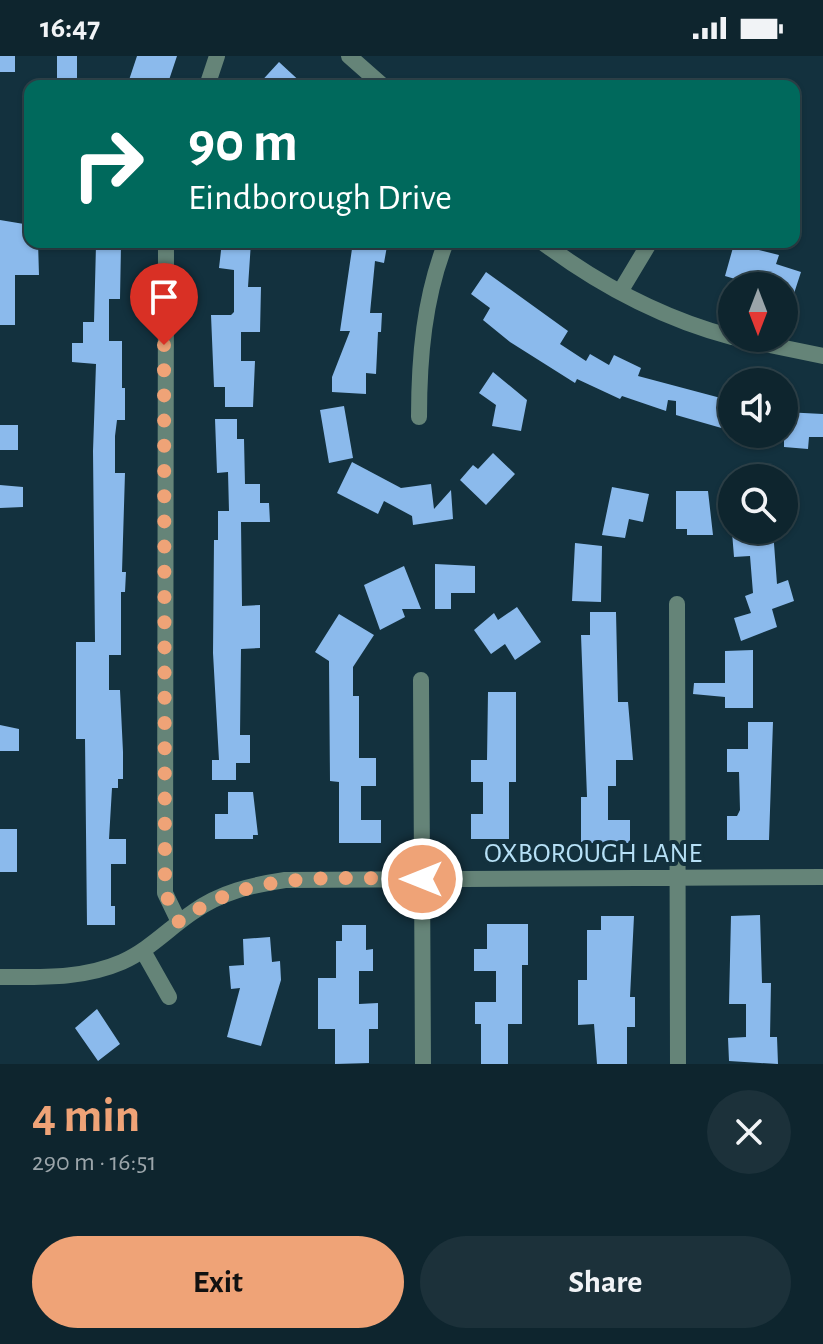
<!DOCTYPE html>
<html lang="en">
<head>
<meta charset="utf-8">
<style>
	body { margin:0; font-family:"Alegreya Sans",sans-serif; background:#1c313a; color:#f1f3f6; height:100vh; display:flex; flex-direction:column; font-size:30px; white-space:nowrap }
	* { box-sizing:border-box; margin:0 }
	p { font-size:26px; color:#9ba5aa }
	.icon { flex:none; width:44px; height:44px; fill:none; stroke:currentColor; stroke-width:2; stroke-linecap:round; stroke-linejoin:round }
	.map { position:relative; height:1008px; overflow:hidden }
	.panel { display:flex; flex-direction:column; background:#0e252e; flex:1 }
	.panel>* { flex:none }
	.banner { position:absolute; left:24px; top:24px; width:776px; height:168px; border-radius:16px; box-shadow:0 2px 6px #0004,0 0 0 2px #2e424a; background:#00695c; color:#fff; overflow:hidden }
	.needle { width:52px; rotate:180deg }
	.fabs { position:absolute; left:718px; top:216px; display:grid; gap:16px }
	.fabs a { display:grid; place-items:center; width:80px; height:80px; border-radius:50%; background:#0e252e; box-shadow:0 2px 6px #0004,0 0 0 2px #2e424a; font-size:40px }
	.pin { position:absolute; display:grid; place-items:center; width:68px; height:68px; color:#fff; margin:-82px -34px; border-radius:50% 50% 50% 0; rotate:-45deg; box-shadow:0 0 8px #0007 }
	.pin .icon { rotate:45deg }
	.me { position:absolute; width:88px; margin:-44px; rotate:270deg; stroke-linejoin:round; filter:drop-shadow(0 0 6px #0008) }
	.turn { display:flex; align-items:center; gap:28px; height:168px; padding:0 32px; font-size:36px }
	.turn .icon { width:104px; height:104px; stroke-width:2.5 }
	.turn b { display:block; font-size:56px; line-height:68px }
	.round { display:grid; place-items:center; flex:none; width:84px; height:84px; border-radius:42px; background:#1c313a }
	.head { display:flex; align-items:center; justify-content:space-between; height:136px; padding:0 32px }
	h1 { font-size:48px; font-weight:700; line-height:60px; color:#efa377 }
	.cta { display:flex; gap:16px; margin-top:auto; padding:16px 32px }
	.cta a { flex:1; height:92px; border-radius:48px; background:#efa377; color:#111; font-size:32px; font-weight:700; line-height:92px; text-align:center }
	.cta a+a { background:#1c313a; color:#f1f3f6 }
	.status { display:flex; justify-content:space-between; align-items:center; height:56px; padding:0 40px; background:#0e252e; direction:ltr }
	.status svg { height:22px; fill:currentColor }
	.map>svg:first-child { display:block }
	.building { fill:#8bbaec }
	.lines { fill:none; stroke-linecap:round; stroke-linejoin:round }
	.minor { stroke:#658478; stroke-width:16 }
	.route { stroke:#efa377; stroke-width:14; stroke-dasharray:0 25.2 }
	.labels { text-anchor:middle; stroke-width:8; stroke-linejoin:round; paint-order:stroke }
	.street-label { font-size:28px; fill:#b6e0f6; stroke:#13313e }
</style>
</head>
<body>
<div class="status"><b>16:47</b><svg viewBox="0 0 49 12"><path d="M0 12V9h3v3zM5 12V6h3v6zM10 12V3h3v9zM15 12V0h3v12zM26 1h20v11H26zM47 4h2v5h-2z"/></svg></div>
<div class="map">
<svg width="823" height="1008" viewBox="0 0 823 1008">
	<rect width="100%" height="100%" fill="#13313e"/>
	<path class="building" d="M 0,0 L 15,0 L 15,16 L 0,16 Z
		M 57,0 L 77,0 L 77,22 L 57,22 Z
		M 137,0 L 177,0 L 167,30 L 148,30 L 129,24 Z
		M 279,6 L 305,30 L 257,30 Z
		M 0,164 L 30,169 L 30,186 L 38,186 L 39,219 L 15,219 L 15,269 L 0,269 Z
		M 222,186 L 251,186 L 248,231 L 261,231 L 260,276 L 241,276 L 241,305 L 255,305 L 253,351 L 225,351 L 225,331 L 214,331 L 211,259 L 231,259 L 234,256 L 234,214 L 219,212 Z
		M 353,186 L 381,186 L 387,190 L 384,207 L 375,205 L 370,257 L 382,257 L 381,276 L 378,276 L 376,318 L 366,317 L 366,338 L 332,336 L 332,321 L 350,275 L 340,275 Z
		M 734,188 L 779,199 L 776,208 L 801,216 L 787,259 L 784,259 L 784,230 L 759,230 L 725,220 Z
		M 96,189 L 121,189 L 120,243 L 109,243 L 109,285 L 122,285 L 122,332 L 125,332 L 125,364 L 117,364 L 115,380 L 115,417 L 125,417 L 122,516 L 126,516 L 125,536 L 121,536 L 121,599 L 109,599 L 109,634 L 120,634 L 123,696 L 123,723 L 118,723 L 118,732 L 112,732 L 109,783 L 126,783 L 126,808 L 111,808 L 111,850 L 115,850 L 115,869 L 87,869 L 85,683 L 76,683 L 76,586 L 95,586 L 93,395 L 96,308 L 72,306 L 72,287 L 83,287 L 83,266 L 94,266 Z
		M 486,216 L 568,275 L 560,288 L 586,305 L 590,298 L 609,309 L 614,299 L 641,312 L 638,320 L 732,345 L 732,375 L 676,359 L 676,345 L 668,344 L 666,355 L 622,340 L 620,343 L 577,323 L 575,327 L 510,286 L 483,264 L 490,252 L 471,238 Z
		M 493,316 L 527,344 L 521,375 L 492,370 L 496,349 L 479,337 Z
		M 344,350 L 353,402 L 329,407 L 320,354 Z
		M 784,356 L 823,358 L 823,381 L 809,381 L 808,393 L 784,391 Z
		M 215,363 L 237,363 L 237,383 L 244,383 L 245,428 L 260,428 L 260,447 L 269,447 L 270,466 L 241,466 L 242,550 L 260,549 L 260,592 L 241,593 L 240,679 L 250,679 L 250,707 L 236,707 L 236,724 L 212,724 L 212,704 L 219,704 L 213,597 L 214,484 L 218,484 L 218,455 L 229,455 L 228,416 L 217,417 Z
		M 0,369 L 18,369 L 18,394 L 0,394 Z
		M 493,397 L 515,418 L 486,449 L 460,424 L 473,409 L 478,413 Z
		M 352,406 L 401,432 L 431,428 L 434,453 L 451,434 L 453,463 L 413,469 L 412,460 L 384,445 L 378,458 L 337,437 Z
		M 0,429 L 23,431 L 23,451 L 0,452 Z
		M 612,431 L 649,438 L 643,466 L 629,463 L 625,482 L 602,479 Z
		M 676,435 L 708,435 L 713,479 L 687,479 L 687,473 L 676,473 Z
		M 773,474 L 777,528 L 788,524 L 794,545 L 772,553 L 777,571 L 741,585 L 734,562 L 751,557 L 745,540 L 753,537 L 750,500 L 734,501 L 732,476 Z
		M 575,487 L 602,490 L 601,546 L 572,545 Z
		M 435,508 L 475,510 L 475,537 L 451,537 L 451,553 L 435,553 Z
		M 404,510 L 421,553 L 402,553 L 405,561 L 380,574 L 364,529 Z
		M 517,551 L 541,586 L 515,604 L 505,588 L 491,598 L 474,574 L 494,557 L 498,564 Z
		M 590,556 L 616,556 L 618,646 L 628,646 L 633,704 L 616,704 L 616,730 L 608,730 L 608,764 L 630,764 L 630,787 L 581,787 L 581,741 L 587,741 L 581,579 L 590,579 Z
		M 339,558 L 374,579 L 353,611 L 353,640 L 359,640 L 359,702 L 376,702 L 376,730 L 361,730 L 361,764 L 381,764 L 381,787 L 339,787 L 339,726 L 330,725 L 329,605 L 315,596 Z
		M 753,594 L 753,652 L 725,652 L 725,641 L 693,638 L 694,627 L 725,627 L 725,595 Z
		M 488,636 L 516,636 L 516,726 L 509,726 L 509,783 L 471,783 L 471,758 L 483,758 L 483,726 L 471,726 L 471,704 L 487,704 Z
		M 748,666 L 773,666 L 769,784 L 727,784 L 727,760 L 737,760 L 740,754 L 739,716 L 727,716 L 727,693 L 748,693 Z
		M 0,669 L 19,673 L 19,695 L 0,695 Z
		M 228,736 L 253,736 L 258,779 L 253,779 L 253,783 L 215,783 L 215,758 L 228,758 Z
		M 0,773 L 17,773 L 17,816 L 0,816 Z
		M 760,859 L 762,927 L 771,927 L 770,981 L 777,981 L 778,1008 L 729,1005 L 728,982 L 746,981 L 746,948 L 729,948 L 731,860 Z
		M 601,860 L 634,860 L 630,941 L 635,941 L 635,971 L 627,971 L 627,1008 L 597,1008 L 594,968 L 578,969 L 578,924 L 587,924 L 587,874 L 601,874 Z
		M 487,868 L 528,868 L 528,909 L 522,909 L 522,968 L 508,968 L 508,1008 L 481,1008 L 481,968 L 475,968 L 475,946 L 496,946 L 496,915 L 474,915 L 474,893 L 487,893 Z
		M 342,869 L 366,869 L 366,894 L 373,893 L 373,915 L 359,915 L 359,948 L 378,947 L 378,973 L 369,973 L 369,1007 L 335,1008 L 335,973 L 318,973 L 318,922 L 336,922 L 336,885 L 342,885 Z
		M 270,881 L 272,906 L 280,905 L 281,924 L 261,990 L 227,981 L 240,932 L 231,933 L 229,910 L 244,909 L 243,883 Z
		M 97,953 L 120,988 L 98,1005 L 75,972 Z"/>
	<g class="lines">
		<path class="minor" d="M 349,0 L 383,30
			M 207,30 L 217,0
			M 166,186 L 165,837 L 179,866
			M 542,186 C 598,228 664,263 732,281
			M 620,236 L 650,186
			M 736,282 L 823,300
			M 419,361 C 419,302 424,242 446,186
			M 677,548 L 678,1008
			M 421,624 L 423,1008
			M 143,895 L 169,941
			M 0,921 C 42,921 83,923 122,906 C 149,894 168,873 193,856 C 221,836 252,829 285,824 L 823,821"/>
	</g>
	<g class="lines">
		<path class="route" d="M 164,289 L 165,837 L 179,866 C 250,812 337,823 422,823"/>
	</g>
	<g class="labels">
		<g class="street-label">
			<text x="593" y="806">OXBOROUGH LANE</text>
		</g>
	</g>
</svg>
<div class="fabs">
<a><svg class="needle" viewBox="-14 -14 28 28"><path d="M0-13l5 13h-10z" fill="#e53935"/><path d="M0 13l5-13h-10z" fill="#9ba5aa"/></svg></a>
<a><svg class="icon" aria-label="sound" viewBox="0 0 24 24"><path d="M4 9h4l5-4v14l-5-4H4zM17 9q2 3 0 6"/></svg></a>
<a><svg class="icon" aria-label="search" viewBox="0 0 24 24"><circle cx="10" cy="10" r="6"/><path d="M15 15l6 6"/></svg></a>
</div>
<div class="pin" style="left:164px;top:289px;background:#d93025"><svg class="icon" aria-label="arrive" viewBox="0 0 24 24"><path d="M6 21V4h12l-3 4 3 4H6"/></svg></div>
<svg class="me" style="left:422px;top:823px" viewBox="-20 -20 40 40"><circle r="17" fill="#efa377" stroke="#fff" stroke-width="3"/><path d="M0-11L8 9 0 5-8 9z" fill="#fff"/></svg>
<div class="banner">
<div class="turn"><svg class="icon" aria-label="right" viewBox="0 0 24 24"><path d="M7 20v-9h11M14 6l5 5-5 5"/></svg><div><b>90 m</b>Eindborough Drive</div></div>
</div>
</div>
<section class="panel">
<div class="head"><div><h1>4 min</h1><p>290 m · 16:51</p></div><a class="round"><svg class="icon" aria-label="close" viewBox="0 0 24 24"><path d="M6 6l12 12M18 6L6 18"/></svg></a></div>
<div class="cta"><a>Exit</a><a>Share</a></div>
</section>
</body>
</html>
